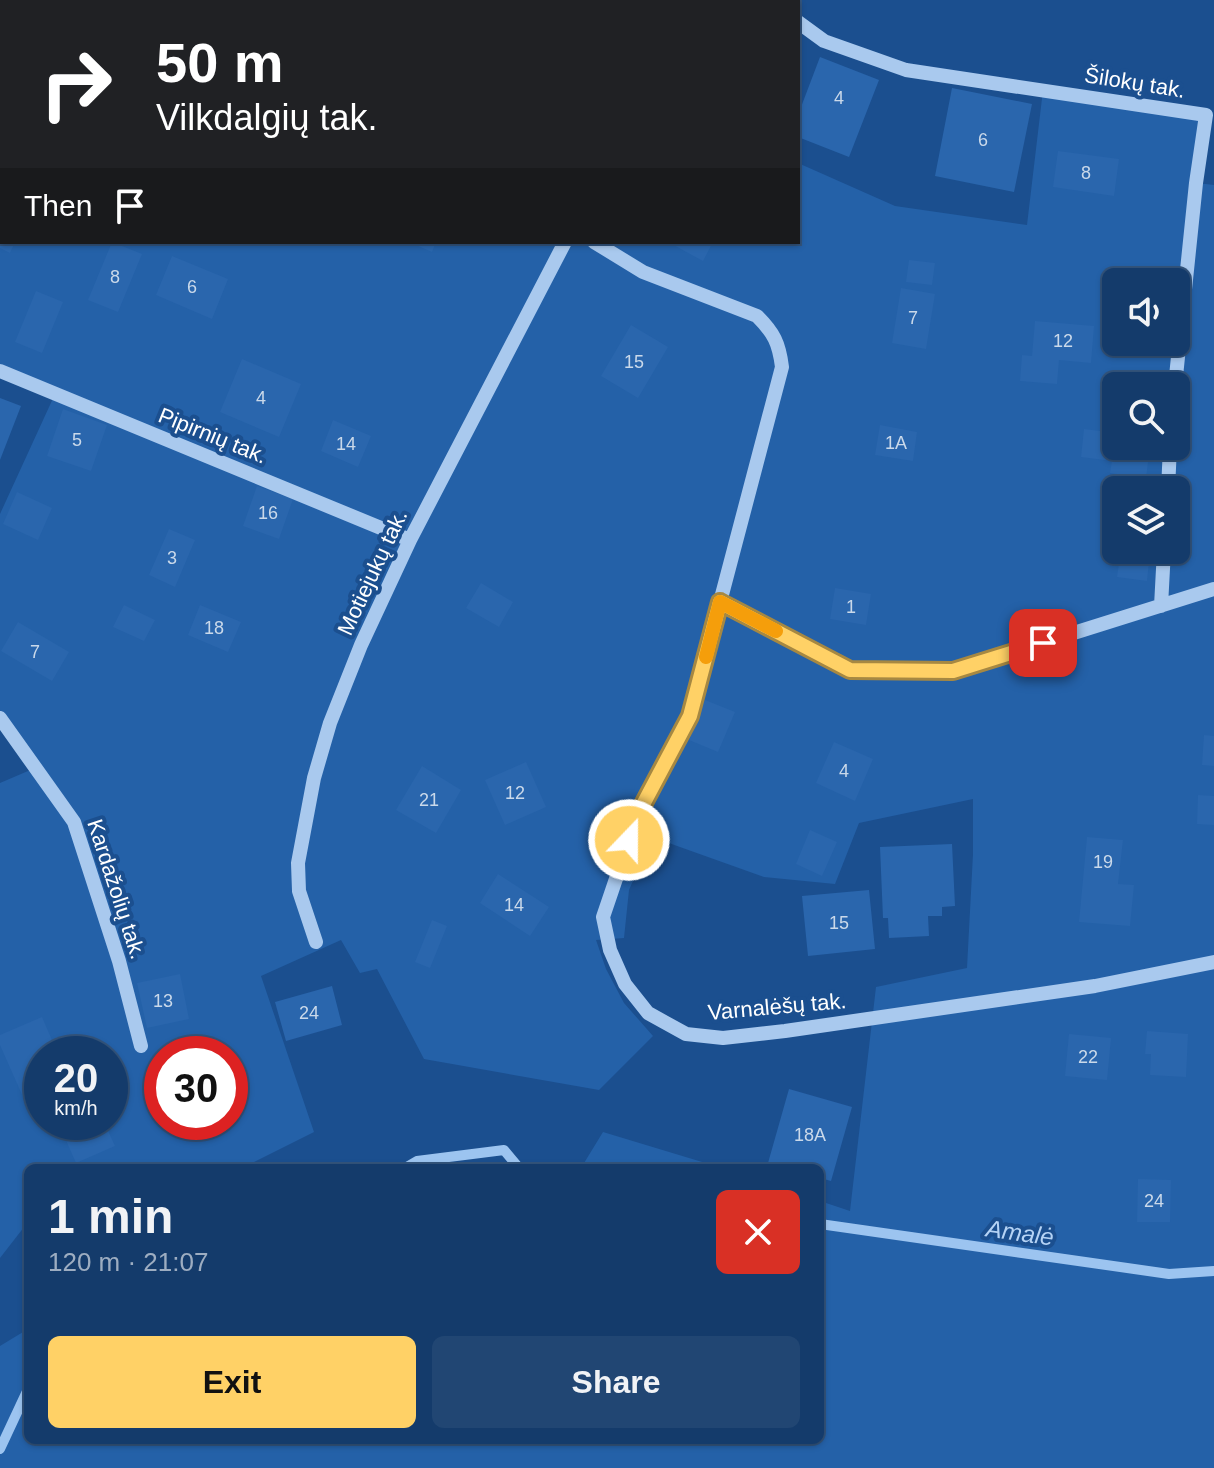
<!DOCTYPE html>
<html lang="en">
<head>
<meta charset="utf-8">
<style>
	body { margin:0; font-family:Arial,sans-serif; background:#214673; color:#f1f3f6; height:100vh; display:flex; flex-direction:column; font-size:30px; white-space:nowrap }
	* { box-sizing:border-box; margin:0 }
	p { font-size:26px; color:#9dadc1 }
	.icon { flex:none; width:44px; height:44px; fill:none; stroke:currentColor; stroke-width:2; stroke-linecap:round; stroke-linejoin:round }
	.map { position:relative; flex:1; overflow:hidden }
	.details { position:absolute; left:24px; top:1164px; width:800px; height:280px; display:flex; flex-direction:column; background:#143b6b; border-radius:12px; box-shadow:0 2px 6px #0004,0 0 0 2px #33557e }
	.details>* { flex:none }
	.banner { position:absolute; left:0px; top:0px; width:800px; height:244px; box-shadow:0 2px 6px #0004,0 0 0 2px #33557e; background:#202124; color:#fff; overflow:hidden }
	.fabs { position:absolute; left:1102px; top:268px; display:grid; gap:16px }
	.fabs a { display:grid; place-items:center; width:88px; height:88px; border-radius:12px; background:#143b6b; box-shadow:0 2px 6px #0004,0 0 0 2px #33557e; font-size:40px }
	.speed { position:absolute; left:24px; top:1036px; display:flex; gap:16px; font-size:40px; font-weight:700; text-align:center }
	.speed>* { display:grid; place-content:center; width:104px; height:104px; border-radius:50%; background:#143b6b; box-shadow:0 2px 6px #0004,0 0 0 2px #33557e; line-height:1 }
	.speed small { font-size:20px; font-weight:400 }
	.speed .limit { border:12px solid #d22; background:#fff; color:#111 }
	.pin { position:absolute; display:grid; place-items:center; width:68px; height:68px; color:#fff; margin:-34px; border-radius:16px; box-shadow:0 4px 12px #0006 }
	.me { position:absolute; width:88px; margin:-44px; rotate:22deg; stroke-linejoin:round; filter:drop-shadow(0 0 6px #0008) }
	.turn { display:flex; align-items:center; gap:28px; height:168px; padding:0 24px; font-size:36px }
	.turn .icon { width:104px; height:104px; stroke-width:2.5 }
	.turn b { display:block; font-size:56px; line-height:68px }
	.then { display:flex; align-items:center; height:76px; padding:0 24px; background:#0003; gap:16px; font-size:30px }
	.round { display:grid; place-items:center; flex:none; width:84px; height:84px; border-radius:12px; background:#214673 }
	.head { display:flex; align-items:center; justify-content:space-between; height:136px; padding:0 24px }
	h1 { font-size:48px; font-weight:700; line-height:60px }
	.action { display:flex; gap:16px; margin-top:auto; padding:16px 24px }
	.action a { flex:1; height:92px; border-radius:12px; background:#ffd166; color:#111; font-size:32px; font-weight:700; line-height:92px; text-align:center }
	.action a+a { background:#214673; color:#f1f3f6 }
	.map>svg:first-child { display:block }
	.green { fill:#2461a8; fill-rule:evenodd }
	.lines { fill:none; stroke-linecap:round; stroke-linejoin:round }
	.stream { stroke:#9cc4f0; stroke-width:10 }
	.building { fill:#2a66ad }
	.minor { stroke:#a9c9ee; stroke-width:14 }
	.route-casing { stroke:#a68842; stroke-width:20 }
	.route { stroke:#ffd166; stroke-width:14 }
	.slow { stroke:#f59e0b; stroke-width:14 }
	.labels { text-anchor:middle; stroke-width:8; stroke-linejoin:round; paint-order:stroke }
	.number-label { font-size:18px; fill:#cad9ea }
	.street-label { font-size:22px; fill:#fff; stroke:#1b4f8f }
	.water-label { font-size:24px; font-style:italic; fill:#b5d3f5; stroke:#1b4f8f }
</style>
</head>
<body>
<div class="map">
<svg width="1214" height="1468" viewBox="0 0 1214 1468">
	<rect width="100%" height="100%" fill="#1b4f8f"/>
	<path class="green" d="M 0,0 L 469,0 L 475,2 L 2,2 L 2,242 L 798,242 L 798,163 L 895,206 L 1027,225 L 1043,90 L 1206,115 L 1197,183 L 1214,185 L 1214,1468 L 0,1468 L 0,1346 L 28,1329 L 28,1440 L 820,1440 L 820,1201 L 850,1211 L 876,987 L 967,968 L 973,854 L 973,799 L 859,823 L 835,884 L 764,877 L 652,837 L 629,890 L 624,938 L 596,940 L 606,969 L 624,1003 L 653,1036 L 599,1090 L 424,1059 L 377,969 L 360,973 L 341,940 L 261,976 L 314,1132 L 242,1168 L 28,1168 L 28,1222 L 0,1258 L 0,783 L 35,768 L 0,718 L 0,514 L 55,394 L 0,371 ZM 1116,282 L 1176,282 L 1176,342 L 1116,342 ZM 1116,386 L 1176,386 L 1176,446 L 1116,446 ZM 1116,490 L 1176,490 L 1176,550 L 1116,550 ZM 42,1054 L 110,1054 L 110,1122 L 42,1122 ZM 162,1054 L 230,1054 L 230,1122 L 162,1122 Z
		M 603,1132 L 722,1168 L 581,1168 Z"/>
	<g class="lines">
		<path class="stream" d="M 405,1168 L 417,1161 L 504,1150 L 519,1168
			M 820,1224 L 1169,1274 L 1214,1271
			M 0,1449 L 28,1389"/>
	</g>
	<path class="building" d="M 820,57 L 879,80 L 849,157 L 798,137 L 798,115 Z
		M 952,88 L 1032,104 L 1014,192 L 935,176 Z
		M 1058,151 L 1119,159 L 1114,196 L 1053,187 Z
		M 0,242 L 15,242 L 10,253 L 0,248 Z
		M 112,242 L 142,254 L 118,312 L 88,300 Z
		M 409,242 L 436,242 L 432,252 Z
		M 668,242 L 713,242 L 703,261 Z
		M 172,256 L 228,279 L 212,319 L 156,295 Z
		M 909,260 L 935,263 L 932,285 L 906,282 Z
		M 901,288 L 935,294 L 926,349 L 892,343 Z
		M 36,291 L 63,302 L 42,353 L 15,342 Z
		M 1035,321 L 1094,326 L 1091,363 L 1059,360 L 1057,384 L 1020,381 L 1022,355 L 1032,356 Z
		M 631,325 L 668,347 L 638,398 L 601,376 Z
		M 242,359 L 301,384 L 279,437 L 220,412 Z
		M 0,398 L 21,406 L 0,460 Z
		M 63,409 L 107,425 L 91,471 L 47,456 Z
		M 333,420 L 371,436 L 358,467 L 321,451 Z
		M 880,425 L 917,432 L 913,461 L 875,455 Z
		M 1084,429 L 1116,433 L 1116,446 L 1150,446 L 1146,478 L 1110,473 L 1112,461 L 1081,457 Z
		M 257,486 L 293,499 L 279,539 L 243,526 Z
		M 17,492 L 52,508 L 38,540 L 3,524 Z
		M 169,529 L 195,540 L 175,587 L 149,575 Z
		M 1121,550 L 1150,552 L 1147,581 L 1117,577 Z
		M 481,583 L 513,602 L 499,627 L 466,608 Z
		M 835,588 L 871,594 L 866,625 L 830,619 Z
		M 124,605 L 155,620 L 144,641 L 113,627 Z
		M 200,605 L 241,622 L 228,652 L 188,635 Z
		M 18,622 L 69,652 L 52,681 L 1,651 Z
		M 705,700 L 735,712 L 718,752 L 689,740 Z
		M 1204,735 L 1214,736 L 1214,766 L 1202,765 Z
		M 834,742 L 873,759 L 855,801 L 816,783 Z
		M 526,762 L 546,807 L 505,825 L 485,780 Z
		M 422,766 L 461,790 L 436,833 L 396,810 Z
		M 1198,795 L 1214,796 L 1214,825 L 1197,824 Z
		M 810,830 L 837,842 L 822,876 L 796,864 Z
		M 1087,837 L 1123,840 L 1118,884 L 1134,885 L 1130,926 L 1079,922 Z
		M 952,844 L 955,906 L 942,907 L 942,916 L 928,916 L 929,936 L 889,938 L 888,918 L 883,918 L 880,847 Z
		M 498,874 L 549,907 L 530,936 L 480,903 Z
		M 869,890 L 875,949 L 808,956 L 802,896 Z
		M 432,920 L 447,926 L 430,968 L 415,962 Z
		M 180,974 L 189,1019 L 147,1028 L 137,983 Z
		M 332,986 L 342,1025 L 286,1041 L 275,1002 Z
		M 42,1017 L 58,1054 L 42,1054 L 42,1099 L 27,1106 L 0,1045 L 0,1035 Z
		M 1147,1031 L 1188,1034 L 1186,1077 L 1150,1075 L 1151,1054 L 1145,1054 Z
		M 1069,1034 L 1111,1038 L 1107,1080 L 1065,1076 Z
		M 789,1089 L 852,1107 L 831,1181 L 820,1178 L 820,1168 L 786,1168 L 768,1163 Z
		M 76,1122 L 104,1122 L 115,1146 L 76,1163 L 61,1129 Z
		M 1138,1179 L 1171,1180 L 1170,1222 L 1137,1222 Z"/>
	<g class="lines">
		<path class="minor" d="M 26,0 L 31,2
			M 767,0 L 770,2
			M 684,2 L 685,0
			M 798,22 L 824,41 L 906,70 L 1206,115 L 1196,183 L 1175,386
			M 594,242 L 643,272 L 757,316 C 774,333 779,343 782,367 L 690,716 L 638,814 L 603,917 L 610,950 L 625,984 L 648,1013 L 686,1034 L 723,1038 L 785,1031 L 1095,986 L 1214,962
			M 0,371 L 410,540
			M 1168,490 L 1170,446
			M 720,602 L 850,670 L 953,671 L 1214,589
			M 1161,606 L 1164,550
			M 0,718 L 74,822 L 119,961 L 141,1046
			M 316,942 L 299,891 L 298,863 L 314,778 L 330,723 L 361,645 L 410,540 L 565,242"/>
	</g>
	<g class="lines">
		<defs>
			<path id="route" d="M 629,840 L 638,814 L 690,716 L 720,602 L 850,670 L 953,671 L 1043,643"/>
		</defs>
		<use href="#route" class="route-casing"/>
		<use href="#route" class="route"/>
		<path class="slow" d="M 706,657 L 720,602 L 776,631"/>
	</g>
	<g class="labels">
		<g class="number-label">
			<text x="839" y="104">4</text>
			<text x="983" y="146">6</text>
			<text x="1086" y="179">8</text>
			<text x="115" y="283">8</text>
			<text x="192" y="293">6</text>
			<text x="913" y="324">7</text>
			<text x="1063" y="347">12</text>
			<text x="634" y="368">15</text>
			<text x="261" y="404">4</text>
			<text x="77" y="446">5</text>
			<text x="896" y="449">1A</text>
			<text x="346" y="450">14</text>
			<text x="268" y="519">16</text>
			<text x="172" y="564">3</text>
			<text x="851" y="613">1</text>
			<text x="214" y="634">18</text>
			<text x="35" y="658">7</text>
			<text x="844" y="777">4</text>
			<text x="515" y="799">12</text>
			<text x="429" y="806">21</text>
			<text x="1103" y="868">19</text>
			<text x="514" y="911">14</text>
			<text x="839" y="929">15</text>
			<text x="163" y="1007">13</text>
			<text x="309" y="1019">24</text>
			<text x="1088" y="1063">22</text>
			<text x="810" y="1141">18A</text>
			<text x="1154" y="1207">24</text>
		</g>
		<g class="street-label">
			<text transform="translate(1135 82) rotate(9)" y="8">Šilokų tak.</text>
			<text transform="translate(213 435) rotate(22)" y="8">Pipirnių tak.</text>
			<text transform="translate(372 572) rotate(-65)" y="8">Motiejukų tak.</text>
			<text transform="translate(117 889) rotate(72)" y="8">Kardažolių tak.</text>
			<text transform="translate(777 1006) rotate(-5)" y="8">Varnalėšų tak.</text>
		</g>
		<g class="water-label">
			<text transform="translate(1020 1233) rotate(8)" y="8">Amalė</text>
		</g>
	</g>
</svg>
<div class="fabs">
<a><svg class="icon" aria-label="sound" viewBox="0 0 24 24"><path d="M4 9h4l5-4v14l-5-4H4zM17 9q2 3 0 6"/></svg></a>
<a><svg class="icon" aria-label="search" viewBox="0 0 24 24"><circle cx="10" cy="10" r="6"/><path d="M15 15l6 6"/></svg></a>
<a><svg class="icon" aria-label="layers" viewBox="0 0 24 24"><path d="M12 4l9 5-9 5-9-5zM3 14l9 5 9-5"/></svg></a>
</div>
<div class="speed"><div>20<small>km/h</small></div><div class="limit">30</div></div>
<div class="pin" style="left:1043px;top:643px;background:#d93025"><svg class="icon" aria-label="arrive" viewBox="0 0 24 24"><path d="M6 21V4h12l-3 4 3 4H6"/></svg></div>
<svg class="me" style="left:629px;top:840px" viewBox="-20 -20 40 40"><circle r="17" fill="#ffd166" stroke="#fff" stroke-width="3"/><path d="M0-11L8 9 0 5-8 9z" fill="#fff"/></svg>
<div class="banner">
<div class="turn"><svg class="icon" aria-label="right" viewBox="0 0 24 24"><path d="M7 20v-9h11M14 6l5 5-5 5"/></svg><div><b>50 m</b>Vilkdalgių tak.</div></div>
<div class="then">Then<svg class="icon" aria-label="arrive" viewBox="0 0 24 24"><path d="M6 21V4h12l-3 4 3 4H6"/></svg></div>
</div>
<section class="details">
<div class="head"><div><h1>1 min</h1><p>120 m · 21:07</p></div><a class="round" style="background:#d93025;color:#fff"><svg class="icon" aria-label="close" viewBox="0 0 24 24"><path d="M6 6l12 12M18 6L6 18"/></svg></a></div>
<div class="action"><a>Exit</a><a>Share</a></div>
</section>
</div>
</body>
</html>
